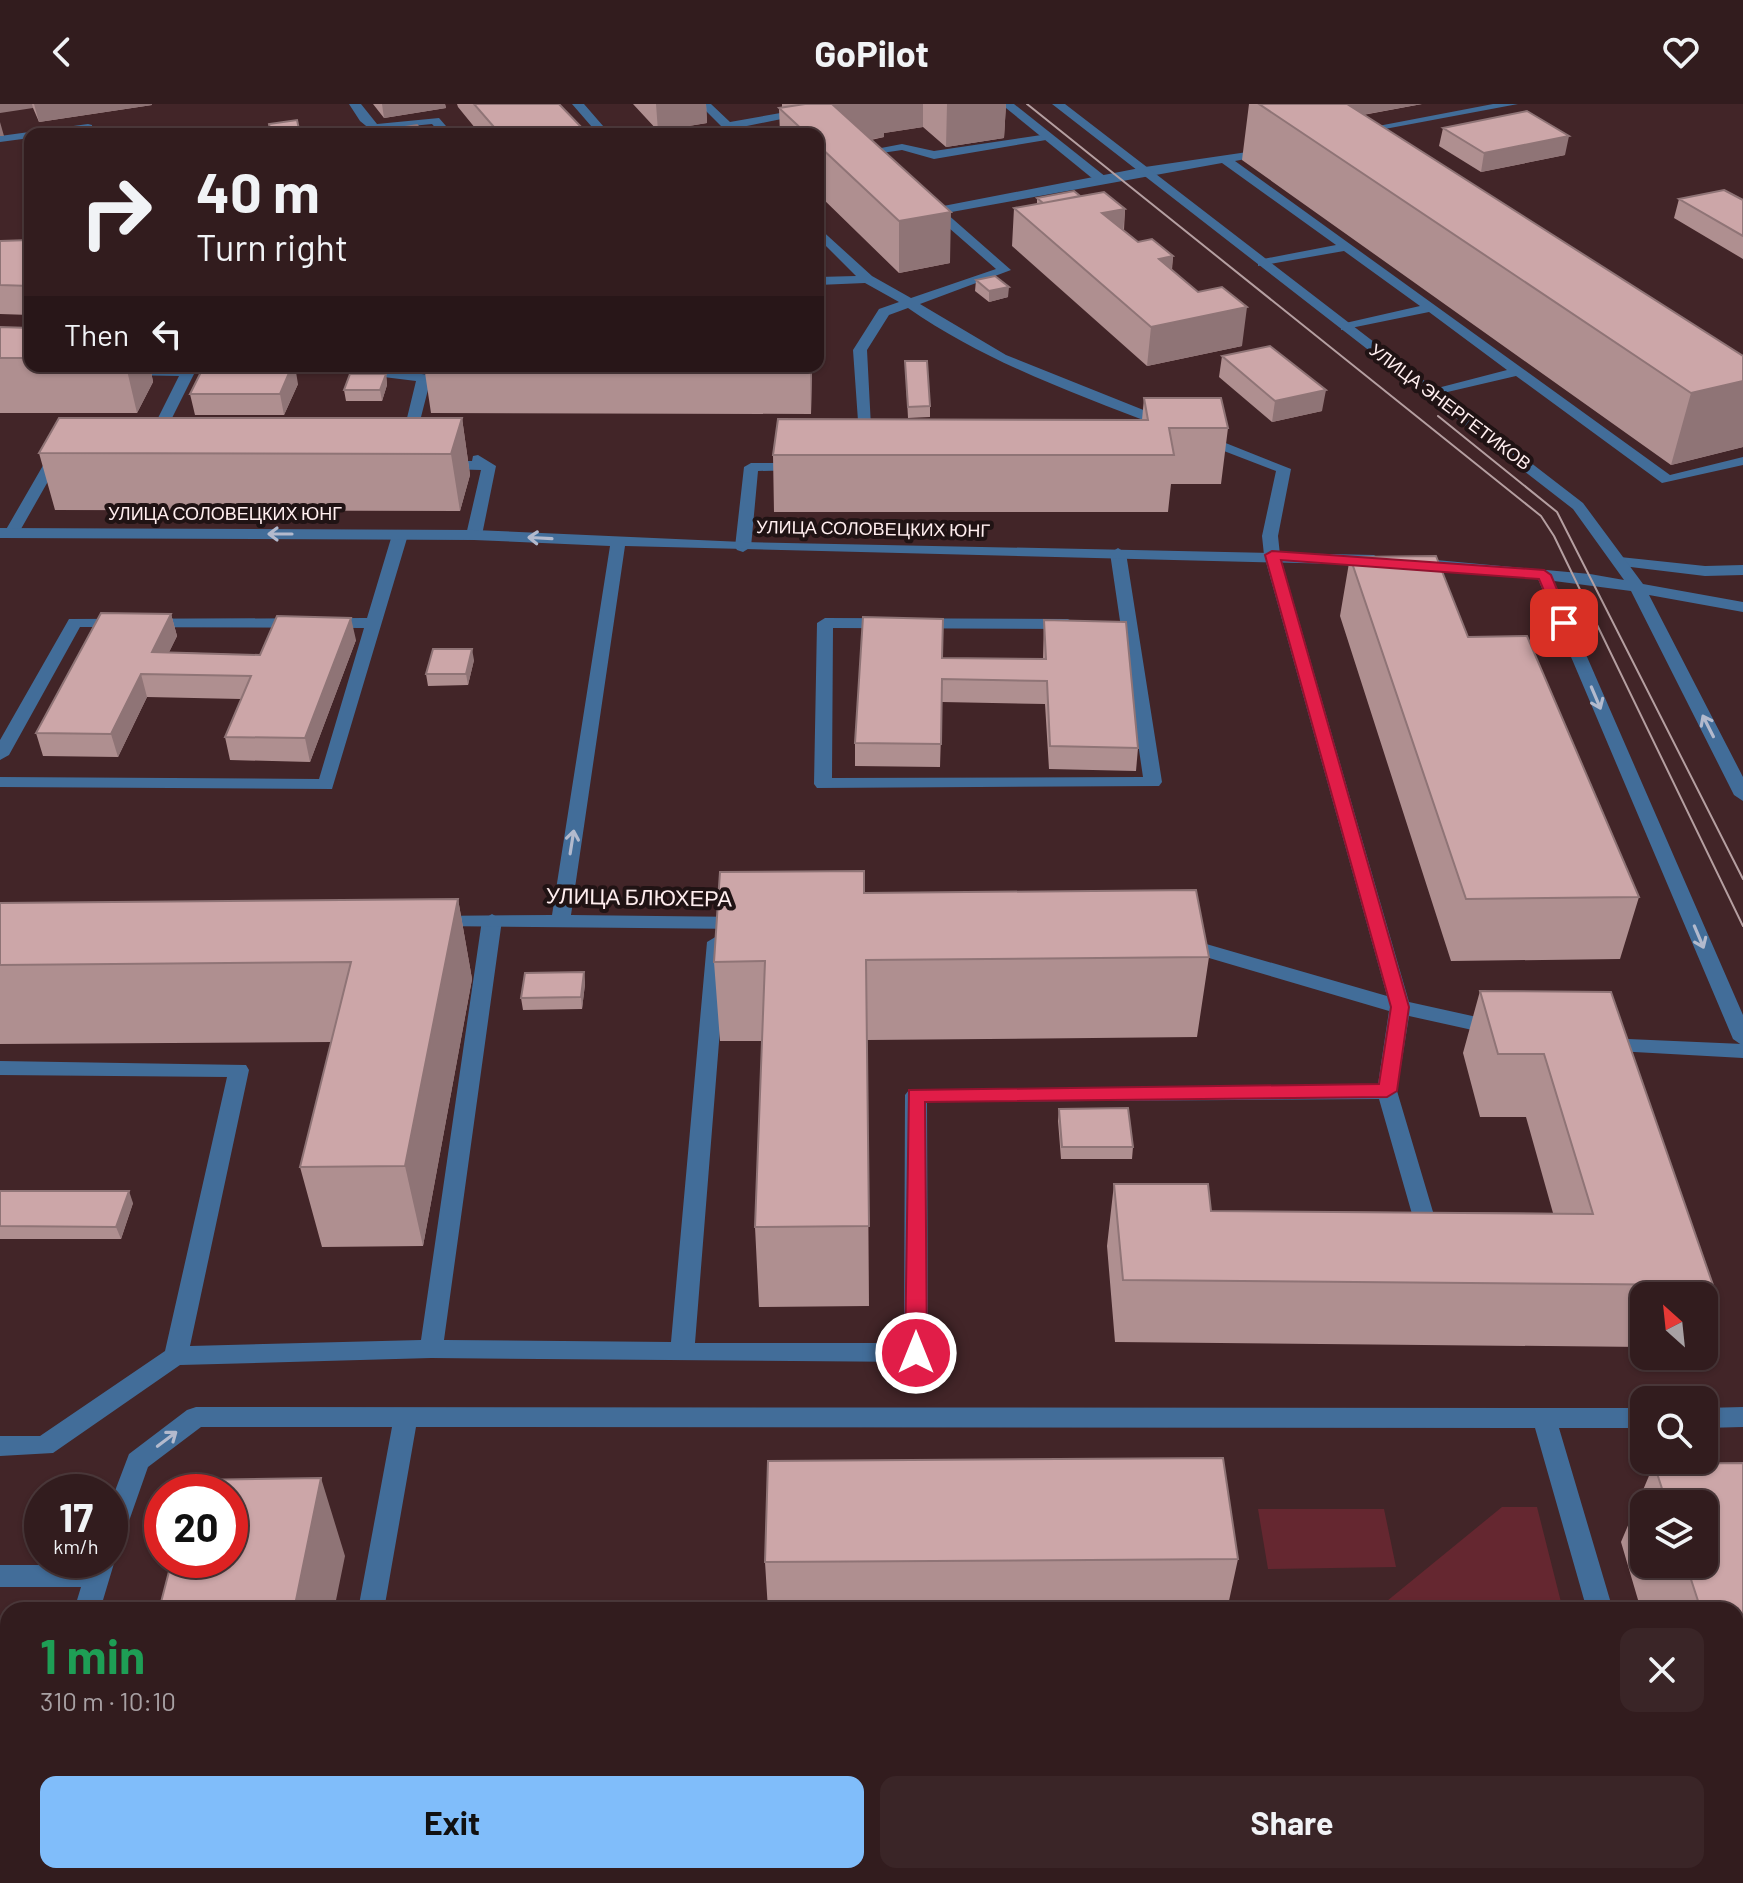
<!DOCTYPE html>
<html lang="en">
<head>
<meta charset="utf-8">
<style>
	body { margin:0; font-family:Barlow,sans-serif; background:#3a2527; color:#f1f3f6; height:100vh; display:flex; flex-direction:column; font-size:30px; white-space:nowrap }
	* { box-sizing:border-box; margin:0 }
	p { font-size:26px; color:#a8a1a4 }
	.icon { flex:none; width:44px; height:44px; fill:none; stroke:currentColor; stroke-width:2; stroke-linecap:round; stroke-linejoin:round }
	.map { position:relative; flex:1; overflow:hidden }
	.details { position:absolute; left:0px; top:1498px; width:1744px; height:282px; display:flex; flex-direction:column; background:#321c1e; border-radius:24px 24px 0 0; box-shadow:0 2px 6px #0004,0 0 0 2px #4d3a3c }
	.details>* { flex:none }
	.banner { position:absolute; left:24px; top:24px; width:800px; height:244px; border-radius:16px; box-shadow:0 2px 6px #0004,0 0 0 2px #4d3a3c; background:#321c1e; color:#f1f3f6; overflow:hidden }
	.needle { width:52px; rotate:333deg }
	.buttons { position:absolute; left:1630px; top:1178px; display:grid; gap:16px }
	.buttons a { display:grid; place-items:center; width:88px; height:88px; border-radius:16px; background:#321c1e; box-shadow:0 2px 6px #0004,0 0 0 2px #4d3a3c; font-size:40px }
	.speed { position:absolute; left:24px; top:1370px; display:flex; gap:16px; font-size:40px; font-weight:700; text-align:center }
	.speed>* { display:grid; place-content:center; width:104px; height:104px; border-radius:50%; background:#321c1e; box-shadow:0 2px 6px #0004,0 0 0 2px #4d3a3c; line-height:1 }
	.speed small { font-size:20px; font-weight:400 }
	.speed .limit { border:12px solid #d22; background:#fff; color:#111 }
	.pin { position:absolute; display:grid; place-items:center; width:68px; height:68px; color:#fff; margin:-34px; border-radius:16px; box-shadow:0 4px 12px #0006 }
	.me { position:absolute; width:88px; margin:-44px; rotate:0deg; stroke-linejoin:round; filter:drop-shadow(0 0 6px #0008) }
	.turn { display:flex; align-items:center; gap:28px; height:168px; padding:0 40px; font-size:36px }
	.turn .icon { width:104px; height:104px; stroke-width:2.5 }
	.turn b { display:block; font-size:56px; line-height:68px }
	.then { display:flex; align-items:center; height:76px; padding:0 40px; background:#0003; gap:16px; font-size:30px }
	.round { display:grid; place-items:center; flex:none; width:84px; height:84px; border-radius:16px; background:#3a2527 }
	.head { display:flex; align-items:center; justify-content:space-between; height:136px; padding:0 40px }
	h1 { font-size:48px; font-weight:700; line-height:60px; color:#1e9e55 }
	.cta { display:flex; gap:16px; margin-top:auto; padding:16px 40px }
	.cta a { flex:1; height:92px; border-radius:16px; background:#80bdfa; color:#111; font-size:32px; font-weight:700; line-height:92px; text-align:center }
	.cta a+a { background:#3a2527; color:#f1f3f6 }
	header { display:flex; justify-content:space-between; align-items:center; height:104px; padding:0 40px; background:#321c1e; font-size:36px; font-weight:700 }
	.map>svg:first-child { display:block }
	.green { fill:#652730 }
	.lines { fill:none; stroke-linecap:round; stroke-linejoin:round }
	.service { fill:#426d99; fill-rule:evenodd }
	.pedestrian { fill:#426d99; fill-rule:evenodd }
	.minor { fill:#426d99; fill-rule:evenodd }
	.tram { stroke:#b59fa1; stroke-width:2 }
	.wall { fill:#af8f90; fill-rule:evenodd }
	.shaded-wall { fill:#8f7476 }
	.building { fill:#cca6a8; stroke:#8f7476; stroke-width:2 }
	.oneway { stroke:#b3bacd }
	.route { fill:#e11d48; stroke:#92132f; stroke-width:2 }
	.labels { text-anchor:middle; stroke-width:8; stroke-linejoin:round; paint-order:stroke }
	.far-street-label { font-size:18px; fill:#ffeeef; stroke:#201314 }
	.street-label { font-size:22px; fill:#ffeeef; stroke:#201314 }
</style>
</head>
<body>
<header><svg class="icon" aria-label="back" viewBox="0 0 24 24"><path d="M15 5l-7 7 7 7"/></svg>GoPilot<svg class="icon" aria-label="heart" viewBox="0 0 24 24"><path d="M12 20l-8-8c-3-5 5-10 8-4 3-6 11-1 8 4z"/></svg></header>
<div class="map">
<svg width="1743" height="1779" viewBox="0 0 1743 1779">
	<rect width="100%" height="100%" fill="#422528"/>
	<path class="green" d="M 1502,1403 L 1537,1403 L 1563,1506 L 1376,1506 Z
		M 1258,1405 L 1384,1405 L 1396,1463 L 1268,1465 Z
		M 788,1772 L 981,1772 L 971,1779 L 789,1779 Z
		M 1017,1772 L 1146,1772 L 1147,1779 L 1011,1779 Z"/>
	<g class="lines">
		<path class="service" d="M 349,0 L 361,0 L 377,20 L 439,14 L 453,30 L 441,30 L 432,20 L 371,26 L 360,17 Z
			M 572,0 L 584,0 L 610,30 L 598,30 Z
			M 699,0 L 711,0 L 730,18 L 831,0 L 855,0 L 732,25 L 729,30 L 717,30 L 722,23 Z
			M 1493,0 L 1518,0 L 1358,30 L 1352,27 Z
			M 88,20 L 92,21 L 92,25 L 30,30 L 30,34 L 0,38 L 0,32 Z
			M 1048,30 L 1052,31 L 1052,35 L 934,55 L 902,46 L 875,50 L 878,54 L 872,58 L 860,48 L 902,40 L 934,47 Z
			M 1268,45 L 1274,48 L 1272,50 L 1235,57 L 1670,371 L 1743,353 L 1743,361 L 1662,379 L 1516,272 L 1426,293 L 1426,287 L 1507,266 L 1429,208 L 1341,226 L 1341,220 L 1420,202 L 1344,147 L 1258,162 L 1258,156 L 1336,141 L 1222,59 L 946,109 L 1011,166 L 920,200 L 1006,251 L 1171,317 L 1171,323 L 1161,323 C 1073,289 986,258 908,204 L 889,211 L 867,246 L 872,342 L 860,345 L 853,246 L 879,205 L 899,198 L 865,179 L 818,181 L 818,173 L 856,172 L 818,134 L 818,123 L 872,172 L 911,194 L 996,165 L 933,110 L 933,104 L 1145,63 Z
			M 184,262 L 198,262 L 161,336 L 149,339 L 147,336 L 179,272 L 124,271 L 117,267 L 124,263 Z
			M 320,262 L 360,262 L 429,271 L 431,274 L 421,313 L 444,329 L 432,332 L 407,314 L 416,277 L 327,266 Z
			M 1203,330 L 1291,365 L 1278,432 L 1280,451 L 1409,898 L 1495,917 L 1505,924 L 1495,931 L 1409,912 L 1397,987 L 1436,1118 L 1433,1124 L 1410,1127 L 1402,1125 L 1399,1119 L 1402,1113 L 1412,1110 L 1379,995 L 927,998 L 928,1249 L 924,1256 L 916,1258 L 431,1254 L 180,1261 L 53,1349 L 0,1352 L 0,1332 L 40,1332 L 165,1247 L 227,973 L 0,971 L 0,957 L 246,961 L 249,966 L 190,1242 L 421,1236 L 482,816 L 492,810 L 502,816 L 444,1236 L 671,1238 L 707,838 L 717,832 L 727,838 L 695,1239 L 904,1239 L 905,991 L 909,986 L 1378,980 L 1389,907 L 1175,844 L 1172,839 L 1182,833 L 1387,892 L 1264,451 L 1262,432 L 1276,367 L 1198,337 L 1198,331 Z
			M 478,351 L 496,362 L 482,431 L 474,436 L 466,431 L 481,366 L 445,365 L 438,361 L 445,357 L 472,357 L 473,352 Z
			M 65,357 L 70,358 L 70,364 L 55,365 L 17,432 L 7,432 L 4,429 L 45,358 Z
			M 798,359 L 803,360 L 803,366 L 758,367 L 751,443 L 743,448 L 737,446 L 735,443 L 744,363 L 751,359 Z
			M 400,426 L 408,431 L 332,685 L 0,683 L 0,673 L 319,675 L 364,524 L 80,523 L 9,651 L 0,656 L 0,636 L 69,515 L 367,514 L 392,431 Z
			M 1118,444 L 1126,449 L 1162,678 L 1159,682 L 817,684 L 814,680 L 817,519 L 825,514 L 1068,515 L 1076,520 L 1068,525 L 833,524 L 832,674 L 1143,673 L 1110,449 Z
			M 1620,453 L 1705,462 L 1743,461 L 1743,471 L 1705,472 L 1614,461 L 1612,458 Z
			M 1605,934 L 1743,940 L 1743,954 L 1598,946 L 1595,941 L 1598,936 Z
			M 196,1303 L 1644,1304 L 1644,1324 L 1559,1324 L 1613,1506 L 1587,1506 L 1535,1324 L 416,1323 L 384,1506 L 358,1506 L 392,1323 L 201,1323 L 148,1363 L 123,1434 L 119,1442 L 110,1445 L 110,1400 L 129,1350 L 187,1306 Z
			M 1743,1303 L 1743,1323 L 1704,1324 L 1704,1304 Z
			M 111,1448 L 115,1456 L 100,1506 L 74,1506 L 81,1483 L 0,1483 L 0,1461 L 88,1461 L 89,1456 L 110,1456 Z
			M 8,1761 L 8,1772 L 29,1772 L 27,1779 L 0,1779 Z"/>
		<path class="pedestrian" d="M 1001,0 L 1014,0 L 1106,73 L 1106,79 L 1098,79 Z"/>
		<path class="minor" d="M 1052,0 L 1065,0 L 1583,399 L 1643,480 L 1743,498 L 1743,508 L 1649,491 L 1743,673 L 1743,697 L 1734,691 L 1631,487 L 1554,477 L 1743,911 L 1743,942 L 1733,935 L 1538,475 L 1414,464 L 1406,459 L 1414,454 L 1590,470 L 1624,476 L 1573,405 Z
			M 0,424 L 474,426 L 743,438 L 1374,451 L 1382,456 L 1374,461 L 625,442 L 571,811 L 744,813 L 754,819 L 744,825 L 436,822 L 429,820 L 426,816 L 429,812 L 552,811 L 610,442 L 474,436 L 0,434 Z"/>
		<path class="tram" d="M 1027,0 L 1541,412 L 1554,432 L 1743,822
			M 1438,312 L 1557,408 L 1743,775"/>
	</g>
	<path class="wall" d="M 0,0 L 152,0 L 152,1 L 39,18 L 33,4 Z
		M 373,0 L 445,0 L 446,4 L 384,14 Z
		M 457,0 L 559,0 L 587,30 L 480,30 L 458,3 Z
		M 633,0 L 706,0 L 707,19 L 658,27 Z
		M 782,0 L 1006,0 L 1004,34 L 946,43 L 923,23 L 884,29 L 884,33 L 871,36 L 950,159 L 899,169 L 818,90 L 818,30 L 780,30 L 779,4 L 782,4 Z
		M 1249,0 L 1422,0 L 1363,11 L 1743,252 L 1743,343 L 1671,361 L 1242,56 Z
		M 1443,24 L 1565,51 L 1481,68 L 1439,42 Z
		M 1080,92 L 1125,105 L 1124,126 L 1138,138 L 1173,152 L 1172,166 L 1242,242 L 1147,262 L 1012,142 L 1014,104 L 1037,100 L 1037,94 Z
		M 1679,95 L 1743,96 L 1743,155 L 1674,114 Z
		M 30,136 L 30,211 L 0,210 L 0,137 Z
		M 976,176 L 1008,193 L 989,198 L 975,187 Z
		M 0,223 L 30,224 L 30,262 L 150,262 L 153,278 L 137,309 L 0,309 Z
		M 1222,252 L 1322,307 L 1272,318 L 1219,273 Z
		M 905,257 L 930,302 L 930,313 L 908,314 Z
		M 424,262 L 812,262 L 811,310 L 431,309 Z
		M 386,270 L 387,281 L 382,297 L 346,297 L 344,286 Z
		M 298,280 L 284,311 L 195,311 L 190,290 Z
		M 1144,294 L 1228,324 L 1221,380 L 1171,380 L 1168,408 L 774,408 L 773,351 L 1142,316 Z
		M 462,314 L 470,371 L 460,407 L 55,406 L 39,349 Z
		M 1350,453 L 1468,533 L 1639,793 L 1620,855 L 1451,857 L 1340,512 Z
		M 171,510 L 177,532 L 169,548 L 260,551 L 356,536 L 310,658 L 230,656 L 225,633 L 241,595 L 147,593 L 118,653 L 43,652 L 36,629 Z
		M 1044,516 L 1138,644 L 1136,667 L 1049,665 L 1045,600 L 942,598 L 940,663 L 855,662 L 855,639 L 942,554 L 1043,555 Z
		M 474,556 L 468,581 L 428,582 L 426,570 Z
		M 864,789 L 1209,853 L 1197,933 L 867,936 L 869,1202 L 759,1203 L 755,1123 L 762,937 L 720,937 L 714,858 Z
		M 458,795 L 472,875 L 423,1142 L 322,1143 L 300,1063 L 331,938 L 0,940 L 0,799 Z
		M 584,868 L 585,880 L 582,905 L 523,906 L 521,894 Z
		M 1480,887 L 1611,888 L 1713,1181 L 1704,1203 L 1704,1192 L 1644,1192 L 1644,1243 L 1115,1238 L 1107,1142 L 1114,1080 L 1211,1107 L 1553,1109 L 1526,1013 L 1480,1013 L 1463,949 Z
		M 1059,1005 L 1133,1043 L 1132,1055 L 1061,1055 L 1058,1017 Z
		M 0,1087 L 133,1099 L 121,1135 L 0,1135 Z
		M 1743,1359 L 1743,1779 L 1252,1779 L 1251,1772 L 1736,1772 L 1736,1506 L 1641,1506 L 1621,1438 L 1654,1360 ZM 1644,1400 L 1704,1400 L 1704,1460 L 1644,1460 Z
		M 1238,1455 L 1227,1506 L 768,1506 L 765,1458 Z
		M 103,1772 L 719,1772 L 718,1779 L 107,1779 Z"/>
	<path class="shaded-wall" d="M 0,0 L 32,0 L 33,4 L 0,9 Z
		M 34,0 L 152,0 L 152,1 L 39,18 Z
		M 382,0 L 445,0 L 446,4 L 384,14 Z
		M 656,0 L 706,0 L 707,19 L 658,27 Z
		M 831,0 L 923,0 L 923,23 L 884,29 L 884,33 L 851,39 Z
		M 947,0 L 1006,0 L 1004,34 L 946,43 Z
		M 1337,0 L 1422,0 L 1334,16 Z
		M 0,18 L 4,32 L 0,32 Z
		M 1569,32 L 1565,51 L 1481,68 L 1484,49 Z
		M 1125,105 L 1122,142 L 1102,109 Z
		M 951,108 L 950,159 L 899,169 L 899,117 Z
		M 1173,152 L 1169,190 L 1159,155 Z
		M 1009,183 L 1008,193 L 989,198 L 989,187 Z
		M 1247,203 L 1242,242 L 1147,262 L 1151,223 Z
		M 126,262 L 150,262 L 153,278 L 137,309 Z
		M 292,262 L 295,262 L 298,280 L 284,311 L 280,290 Z
		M 810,262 L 812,262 L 811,310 Z
		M 386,270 L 387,281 L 382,297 L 380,286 Z
		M 1743,277 L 1743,343 L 1671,361 L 1691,289 Z
		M 1326,286 L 1322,307 L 1272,318 L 1275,297 Z
		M 462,314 L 470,371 L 460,407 L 451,350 Z
		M 171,510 L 177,532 L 158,571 L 152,548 Z
		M 351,514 L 356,536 L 310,658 L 305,634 Z
		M 472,545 L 474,556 L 468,581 L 466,570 Z
		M 141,570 L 147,593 L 118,653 L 111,630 Z
		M 458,795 L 472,875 L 423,1142 L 405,1062 Z
		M 584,868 L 585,880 L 582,905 L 581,893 Z
		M 129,1087 L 133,1099 L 121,1135 L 116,1123 Z
		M 321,1374 L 345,1452 L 334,1506 L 294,1506 Z
		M 712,1772 L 719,1772 L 718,1779 L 712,1779 Z"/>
	<path class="building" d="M 474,0 L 559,0 L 587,29 L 580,30 L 500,30 Z
		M 805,0 L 832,0 L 951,108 L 899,117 L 818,41 L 818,30 L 807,30 L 779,4 Z
		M 1259,0 L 1347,0 L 1743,252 L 1743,277 L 1691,289 Z
		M 1527,7 L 1569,32 L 1484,49 L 1443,24 Z
		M 297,16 L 300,30 L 271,30 L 269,20 Z
		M 417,21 L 424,30 L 367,29 Z
		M 1724,86 L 1743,96 L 1743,132 L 1679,95 Z
		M 1074,87 L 1080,92 L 1043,99 L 1037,94 Z
		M 1104,88 L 1125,105 L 1102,109 L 1138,138 L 1152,135 L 1173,152 L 1159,155 L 1198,188 L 1222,183 L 1247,203 L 1151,223 L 1014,104 Z
		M 30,136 L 30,182 L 0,181 L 0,137 Z
		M 995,172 L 1009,183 L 989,187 L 976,176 Z
		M 0,223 L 30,224 L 30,254 L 0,254 Z
		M 1270,242 L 1326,286 L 1275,297 L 1222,252 Z
		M 905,257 L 927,257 L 930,302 L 908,303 Z
		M 204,262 L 292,262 L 280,290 L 190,290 Z
		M 350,270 L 386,270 L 380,286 L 344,286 Z
		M 1144,294 L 1221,294 L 1228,324 L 1169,324 L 1174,351 L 773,351 L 778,315 L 1148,316 Z
		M 59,314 L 462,314 L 451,350 L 39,349 Z
		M 1436,452 L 1468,533 L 1527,532 L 1639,793 L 1466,795 L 1350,453 Z
		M 101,509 L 171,510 L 152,548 L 260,551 L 277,512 L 351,514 L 305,634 L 225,633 L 251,572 L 141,570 L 111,630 L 36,629 Z
		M 863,513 L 943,515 L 942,554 L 1046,555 L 1044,516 L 1126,518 L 1138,644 L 1050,642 L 1047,577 L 942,575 L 941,640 L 855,639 Z
		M 433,545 L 472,545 L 466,570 L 426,570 Z
		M 864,767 L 864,789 L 1196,786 L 1209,853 L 866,856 L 869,1122 L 755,1123 L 765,857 L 714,858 L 720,768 Z
		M 458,795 L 405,1062 L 300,1063 L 351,858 L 0,861 L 0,799 Z
		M 584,868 L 581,893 L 521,894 L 525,869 Z
		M 1480,887 L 1611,888 L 1713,1181 L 1123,1176 L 1114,1080 L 1208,1080 L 1211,1107 L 1593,1110 L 1544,950 L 1498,950 Z
		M 1128,1004 L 1133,1043 L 1062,1043 L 1059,1005 Z
		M 0,1087 L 129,1087 L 116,1123 L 0,1122 Z
		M 1223,1354 L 1238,1455 L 765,1458 L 768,1357 Z
		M 1743,1359 L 1743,1769 L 1736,1770 L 1736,1629 L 1741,1629 L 1736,1615 L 1736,1506 L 1701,1506 L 1686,1460 L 1704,1460 L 1704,1400 L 1667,1400 L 1654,1360 Z
		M 321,1374 L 294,1506 L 159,1506 L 172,1456 L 230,1456 L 230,1388 L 189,1388 L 192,1376 Z
		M 1281,1772 L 1445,1772 L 1281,1773 Z"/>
	<defs><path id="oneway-shaft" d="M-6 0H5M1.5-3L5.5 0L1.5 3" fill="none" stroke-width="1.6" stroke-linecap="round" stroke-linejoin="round" transform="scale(2)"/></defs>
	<g class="oneway">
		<use href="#oneway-shaft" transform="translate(280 430) rotate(-180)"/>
		<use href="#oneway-shaft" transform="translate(540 434) rotate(-177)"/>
		<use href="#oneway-shaft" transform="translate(1596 594) rotate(67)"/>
		<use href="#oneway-shaft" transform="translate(1708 622) rotate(-117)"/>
		<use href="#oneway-shaft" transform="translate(572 738) rotate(-81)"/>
		<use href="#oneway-shaft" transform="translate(1699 833) rotate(67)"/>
		<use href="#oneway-shaft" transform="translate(167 1335) rotate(-37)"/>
	</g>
	<path class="route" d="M 1272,447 L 1544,466 L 1551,471 L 1571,519 L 1559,522 L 1539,475 L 1281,456 L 1409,903 L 1397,987 L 1387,993 L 925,998 L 927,1249 L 924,1255 L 909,1255 L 905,1249 L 909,986 L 1379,980 L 1391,903 L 1265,451 Z"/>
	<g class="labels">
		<g class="far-street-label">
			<text transform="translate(1450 303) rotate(37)" y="6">УЛИЦА ЭНЕРГЕТИКОВ</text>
			<text x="225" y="416">УЛИЦА СОЛОВЕЦКИХ ЮНГ</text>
			<text transform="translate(873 425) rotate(1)" y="6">УЛИЦА СОЛОВЕЦКИХ ЮНГ</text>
		</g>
		<g class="street-label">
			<text transform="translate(639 793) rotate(1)" y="8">УЛИЦА БЛЮХЕРА</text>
		</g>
	</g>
</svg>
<div class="buttons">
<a><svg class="needle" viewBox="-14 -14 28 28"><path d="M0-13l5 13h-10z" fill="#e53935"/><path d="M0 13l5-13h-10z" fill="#a8a1a4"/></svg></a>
<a><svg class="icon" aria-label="search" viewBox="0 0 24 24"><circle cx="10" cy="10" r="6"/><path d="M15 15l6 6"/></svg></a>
<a><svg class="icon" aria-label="layers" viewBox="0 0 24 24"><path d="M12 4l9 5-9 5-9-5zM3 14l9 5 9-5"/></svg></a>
</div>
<div class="speed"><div>17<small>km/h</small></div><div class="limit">20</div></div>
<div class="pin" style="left:1564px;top:519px;background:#d93025"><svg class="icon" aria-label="arrive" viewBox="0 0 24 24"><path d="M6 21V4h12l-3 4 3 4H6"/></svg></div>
<svg class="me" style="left:916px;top:1249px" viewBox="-20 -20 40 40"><circle r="17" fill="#e11d48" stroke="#fff" stroke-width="3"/><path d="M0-11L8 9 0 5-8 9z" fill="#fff"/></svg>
<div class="banner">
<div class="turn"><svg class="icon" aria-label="right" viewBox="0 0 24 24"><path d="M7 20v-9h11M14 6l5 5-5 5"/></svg><div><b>40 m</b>Turn right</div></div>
<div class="then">Then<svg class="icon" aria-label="left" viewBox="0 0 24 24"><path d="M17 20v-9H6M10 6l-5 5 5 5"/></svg></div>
</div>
<section class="details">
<div class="head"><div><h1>1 min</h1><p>310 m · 10:10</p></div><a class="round"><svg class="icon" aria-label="close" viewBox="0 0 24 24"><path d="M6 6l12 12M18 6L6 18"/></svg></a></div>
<div class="cta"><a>Exit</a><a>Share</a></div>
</section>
</div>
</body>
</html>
